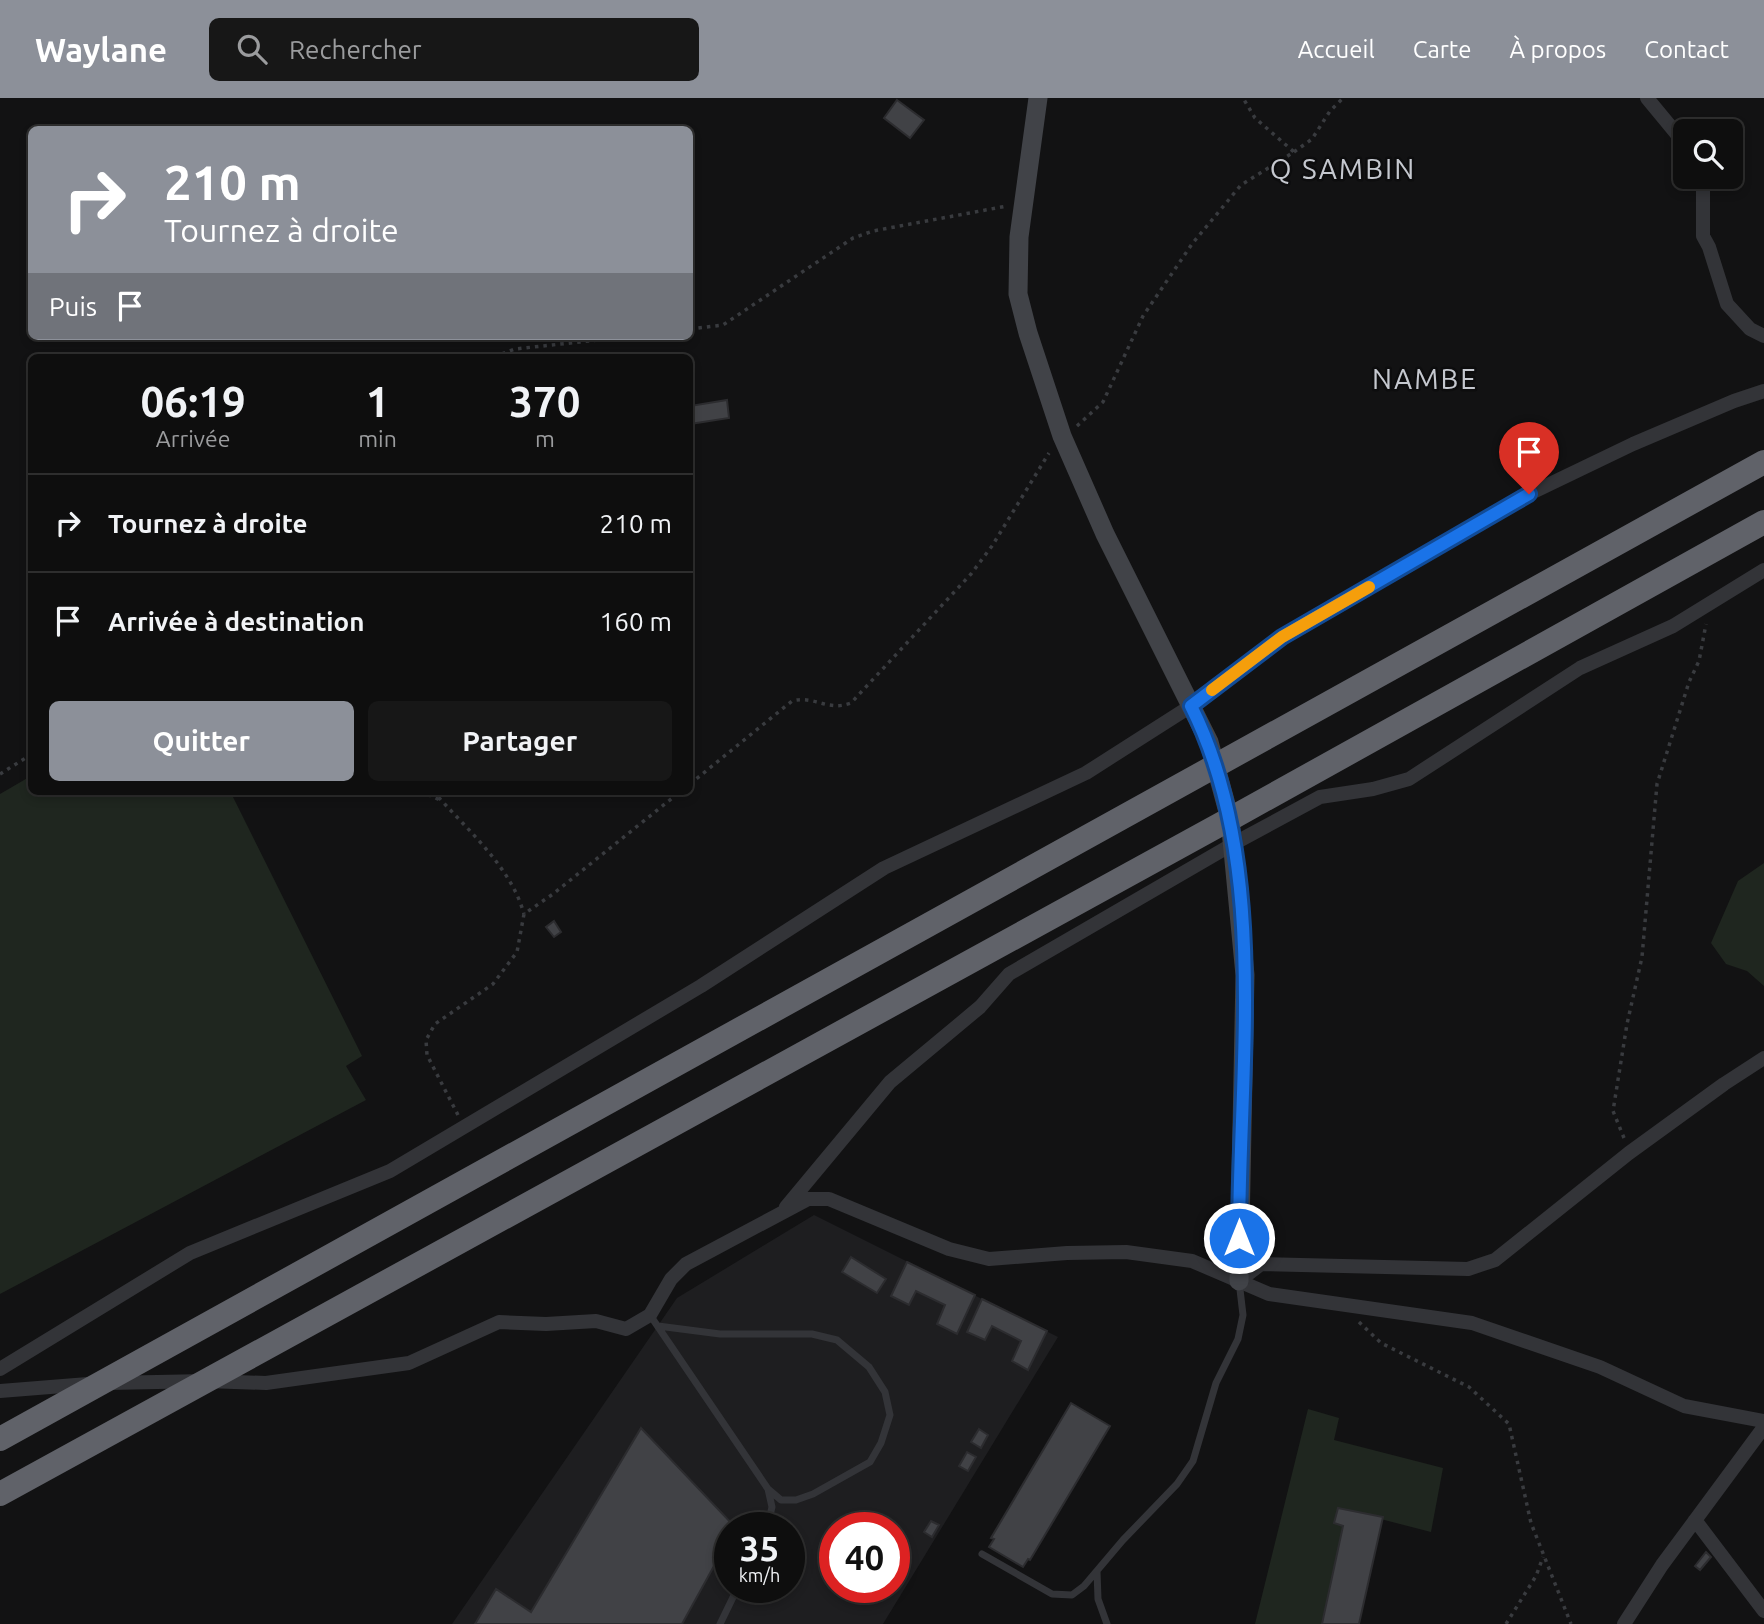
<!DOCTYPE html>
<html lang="fr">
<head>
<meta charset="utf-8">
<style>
	body { margin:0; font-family:Ubuntu,sans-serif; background:#171717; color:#f1f3f6; height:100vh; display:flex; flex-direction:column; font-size:26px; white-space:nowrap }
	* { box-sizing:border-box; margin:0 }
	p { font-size:23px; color:#9b9c9e }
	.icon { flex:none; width:38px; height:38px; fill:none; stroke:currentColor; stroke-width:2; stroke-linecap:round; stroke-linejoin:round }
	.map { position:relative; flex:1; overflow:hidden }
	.side { position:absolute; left:28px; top:256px; width:665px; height:441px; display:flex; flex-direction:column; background:#0e0e0e; border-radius:10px; box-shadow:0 4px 10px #0003,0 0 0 2px #2e2e2e }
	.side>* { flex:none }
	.banner { position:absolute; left:28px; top:28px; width:665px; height:214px; border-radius:10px; box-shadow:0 4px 10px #0003,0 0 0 2px #2e2e2e; background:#8c9099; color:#fff; overflow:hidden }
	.buttons { position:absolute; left:1673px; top:21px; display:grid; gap:14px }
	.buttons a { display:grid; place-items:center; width:70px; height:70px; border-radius:10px; background:#0e0e0e; box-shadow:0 4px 10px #0003,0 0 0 2px #2e2e2e; font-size:35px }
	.speed { position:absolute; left:714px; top:1414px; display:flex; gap:14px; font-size:35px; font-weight:700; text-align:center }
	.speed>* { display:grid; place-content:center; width:91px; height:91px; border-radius:50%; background:#0e0e0e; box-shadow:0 4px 10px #0003,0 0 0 2px #2e2e2e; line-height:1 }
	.speed small { font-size:18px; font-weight:400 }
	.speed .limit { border:10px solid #d22; background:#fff; color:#111 }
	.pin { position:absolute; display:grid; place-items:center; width:60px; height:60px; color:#fff; margin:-72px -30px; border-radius:50% 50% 50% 0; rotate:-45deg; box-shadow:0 0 7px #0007 }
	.pin .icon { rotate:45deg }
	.me { position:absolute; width:77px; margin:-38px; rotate:0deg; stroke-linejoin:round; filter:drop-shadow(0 0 5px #0008) }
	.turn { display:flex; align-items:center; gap:24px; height:147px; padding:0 21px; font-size:32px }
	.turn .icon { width:91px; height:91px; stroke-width:2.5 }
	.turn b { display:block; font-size:49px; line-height:60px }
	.then { display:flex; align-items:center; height:66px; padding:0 21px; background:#0003; gap:14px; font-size:26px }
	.eta { display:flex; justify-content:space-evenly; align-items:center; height:119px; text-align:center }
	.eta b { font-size:42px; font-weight:700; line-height:49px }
	.action { display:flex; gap:14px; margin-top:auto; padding:14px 21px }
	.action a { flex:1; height:80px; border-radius:10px; background:#8c9099; color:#fff; font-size:28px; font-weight:700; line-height:80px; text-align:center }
	.action a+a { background:#171717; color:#f1f3f6 }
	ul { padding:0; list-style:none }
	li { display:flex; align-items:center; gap:21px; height:98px; padding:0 21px; border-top:2px solid #2e2e2e }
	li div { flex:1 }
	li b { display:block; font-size:26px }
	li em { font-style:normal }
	header { display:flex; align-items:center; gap:42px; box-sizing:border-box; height:98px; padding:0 35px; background:#8c9099; color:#fff }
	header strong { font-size:33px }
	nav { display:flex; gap:38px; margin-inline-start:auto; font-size:24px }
	.search { width:490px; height:63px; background:#171717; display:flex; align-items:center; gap:18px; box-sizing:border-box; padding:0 24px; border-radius:10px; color:#9b9c9e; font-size:26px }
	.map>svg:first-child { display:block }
	.built { fill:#1e1e20; fill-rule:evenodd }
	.green { fill:#1f261f }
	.building { fill:#414246; stroke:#2c2c2f; stroke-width:2 }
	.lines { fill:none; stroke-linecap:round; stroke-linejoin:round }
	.path { stroke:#393b3f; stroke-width:3.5; stroke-dasharray:3.5 5; stroke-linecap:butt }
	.lane { stroke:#333438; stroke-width:7 }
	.street { stroke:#333438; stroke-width:14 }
	.secondary { stroke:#414348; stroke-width:19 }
	.highway { stroke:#606269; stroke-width:24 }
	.route-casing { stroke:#114b97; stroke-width:18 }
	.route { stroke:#1a73e8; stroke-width:12 }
	.slow { stroke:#f59e0b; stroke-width:12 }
	.labels { text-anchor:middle; stroke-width:5; stroke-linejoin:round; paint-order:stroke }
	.quarter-label { font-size:28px; letter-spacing:2px; fill:#c5c8cf; stroke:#0d0d0e }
</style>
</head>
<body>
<header>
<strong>Waylane</strong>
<div class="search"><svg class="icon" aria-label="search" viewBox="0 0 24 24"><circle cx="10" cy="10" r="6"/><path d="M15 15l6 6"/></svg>Rechercher</div>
<nav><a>Accueil</a><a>Carte</a><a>À propos</a><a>Contact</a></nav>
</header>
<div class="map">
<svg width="1764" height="1526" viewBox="0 0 1764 1526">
	<rect width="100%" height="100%" fill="#121213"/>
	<path class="built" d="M 814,1117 L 1058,1239 L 883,1526 L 452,1526 L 677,1200 ZM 730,1430 L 789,1430 L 789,1489 L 730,1489 ZM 835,1430 L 894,1430 L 894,1489 L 835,1489 Z"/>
	<path class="green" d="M 31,678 L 32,693 L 230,693 L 362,958 L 346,968 L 366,1002 L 0,1196 L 0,696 Z
		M 1764,765 L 1764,888 L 1747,873 L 1726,866 L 1711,845 L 1738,783 Z
		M 1308,1311 L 1339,1320 L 1334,1342 L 1443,1370 L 1431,1434 L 1338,1410 L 1334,1425 L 1343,1428 L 1322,1526 L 1255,1526 Z"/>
	<path class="building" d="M 897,2 L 924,22 L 910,40 L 884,20 Z
		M 727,302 L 729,320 L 690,326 L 690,308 Z
		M 554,823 L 561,834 L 554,839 L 546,829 Z
		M 851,1159 L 886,1181 L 877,1195 L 842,1174 Z
		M 907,1164 L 975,1197 L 957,1236 L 937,1226 L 945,1207 L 916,1193 L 909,1207 L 891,1198 Z
		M 982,1201 L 1047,1233 L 1028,1272 L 1012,1263 L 1021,1243 L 992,1228 L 985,1242 L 967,1234 Z
		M 1071,1305 L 1110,1328 L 1030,1462 L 1028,1461 L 1023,1469 L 989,1449 L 994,1441 L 991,1440 Z
		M 641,1330 L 735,1429 L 730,1430 L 730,1439 L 682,1526 L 475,1526 L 496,1491 L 531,1514 Z
		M 979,1331 L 988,1337 L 981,1350 L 971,1344 Z
		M 967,1354 L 976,1359 L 968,1373 L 959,1368 Z
		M 1338,1410 L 1383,1419 L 1359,1526 L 1322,1526 L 1343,1428 L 1334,1425 Z
		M 931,1423 L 939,1427 L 932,1439 L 924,1434 Z
		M 1706,1454 L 1711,1459 L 1700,1472 L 1695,1468 Z"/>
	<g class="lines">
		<path class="path" d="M 1294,54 L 1312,41 L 1330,13 L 1343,0
			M 690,231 L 723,227 L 853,140 L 873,133 L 1007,108
			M 494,259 L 515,251 L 635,238
			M 1077,328 L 1103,304 L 1143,218 L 1192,146 L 1241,87 L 1294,54 L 1255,20 L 1243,0
			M 0,676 L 32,656
			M 690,686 L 792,603 C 815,597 827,614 851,605 L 971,476 L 992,448 L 1049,355
			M 420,693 L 440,702
			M 433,693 C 465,730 511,768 524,816
			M 458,1017 L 427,957 L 426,942 L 435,926 L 493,886 L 517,854 L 524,816 L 553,796 L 681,693
			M 1624,1040 L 1613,1013 L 1627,926 L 1642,859 L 1657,686 L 1689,584 L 1699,563 L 1706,526
			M 1359,1224 L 1381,1245 L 1469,1289 L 1509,1326 L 1531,1425 L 1571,1526
			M 1506,1526 L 1536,1478 L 1543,1459"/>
		<path class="lane" d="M 650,1217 L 768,1391 L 772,1409 L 767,1430
			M 658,1228 L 720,1236 L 812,1236 L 837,1242 L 869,1269 L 885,1294 L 890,1317 L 881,1345 L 870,1364 L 813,1396 L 796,1402 L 781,1402 L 768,1391
			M 982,1456 L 1052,1496 L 1072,1497 L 1084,1488 L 1123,1442 L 1177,1386 L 1193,1363 L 1216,1285 L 1238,1241 L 1243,1217 L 1239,1183
			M 1097,1473 L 1098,1501 L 1107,1526
			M 720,1526 L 738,1489"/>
		<path class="street" d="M 1647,0 L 1685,46
			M 1703,79 L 1703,138 L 1709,149 L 1727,206 L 1750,231 L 1764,238
			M 786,1109 L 890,984 L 980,909 L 1009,876 L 1233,746 L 1320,699 L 1373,691 L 1409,681 L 1580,570 L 1673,528 L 1764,472
			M 1239,1183 L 1261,1166 L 1468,1171 L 1495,1162 L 1629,1055 L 1724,986 L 1764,960
			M 0,1271 L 190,1155 L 390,1073 L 701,888 L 884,770 L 1086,675 L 1191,608 L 1282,539 L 1529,396 L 1633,346 L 1734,303 L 1764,293
			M 108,1285 L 206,1283 L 266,1285 L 409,1265 L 499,1224 L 546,1226 L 596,1223 L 626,1231 L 650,1217 L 671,1181 L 686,1166 L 808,1101 L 829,1101 L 949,1151 L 989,1161 L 1067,1155 L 1126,1154 L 1192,1163 L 1269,1196 L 1472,1225 L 1600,1269 L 1684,1308 L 1764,1323
			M 0,1293 L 88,1286
			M 1695,1422 L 1764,1513
			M 1624,1526 L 1662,1467 L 1764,1329"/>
		<path class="secondary" d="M 1038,0 L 1019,139 L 1018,196 L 1028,235 L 1062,338 L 1105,436 L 1209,644 L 1230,721 L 1245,877 L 1239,1183"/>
		<path class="highway" d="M 0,1341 L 1764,364
			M 0,1396 L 1230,721 L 1764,424"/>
	</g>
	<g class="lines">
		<defs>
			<path id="route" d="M 1239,1140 C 1239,969 1270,765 1191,608 L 1282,539 L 1529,396"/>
		</defs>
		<use href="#route" class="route-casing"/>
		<use href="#route" class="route"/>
		<path class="slow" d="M 1212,592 L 1282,539 L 1369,489"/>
	</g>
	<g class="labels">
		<g class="quarter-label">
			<text x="1343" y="81">Q SAMBIN</text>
			<text x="1425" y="291">NAMBE</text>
		</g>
	</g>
</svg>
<div class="buttons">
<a><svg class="icon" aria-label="search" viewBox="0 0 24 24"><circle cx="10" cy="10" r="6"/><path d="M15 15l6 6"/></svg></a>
</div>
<div class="speed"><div>35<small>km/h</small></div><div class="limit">40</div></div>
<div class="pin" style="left:1529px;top:396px;background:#d93025"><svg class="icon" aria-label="arrive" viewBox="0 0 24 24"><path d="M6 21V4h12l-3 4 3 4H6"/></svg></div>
<svg class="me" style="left:1239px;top:1140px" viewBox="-20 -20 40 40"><circle r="17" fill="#1a73e8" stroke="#fff" stroke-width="3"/><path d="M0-11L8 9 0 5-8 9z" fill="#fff"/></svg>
<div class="banner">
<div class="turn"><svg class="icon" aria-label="right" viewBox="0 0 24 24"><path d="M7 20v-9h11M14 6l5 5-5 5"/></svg><div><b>210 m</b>Tournez à droite</div></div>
<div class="then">Puis<svg class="icon" aria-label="arrive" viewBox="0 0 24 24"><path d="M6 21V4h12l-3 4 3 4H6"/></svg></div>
</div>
<section class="side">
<div class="eta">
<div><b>06:19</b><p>Arrivée</p></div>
<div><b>1</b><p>min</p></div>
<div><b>370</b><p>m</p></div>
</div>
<ul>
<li><svg class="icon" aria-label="right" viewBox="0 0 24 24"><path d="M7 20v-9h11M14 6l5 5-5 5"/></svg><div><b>Tournez à droite</b></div><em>210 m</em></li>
<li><svg class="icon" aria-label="arrive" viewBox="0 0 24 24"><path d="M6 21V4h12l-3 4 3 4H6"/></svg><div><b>Arrivée à destination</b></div><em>160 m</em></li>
</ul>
<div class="action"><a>Quitter</a><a>Partager</a></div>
</section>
</div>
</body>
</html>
